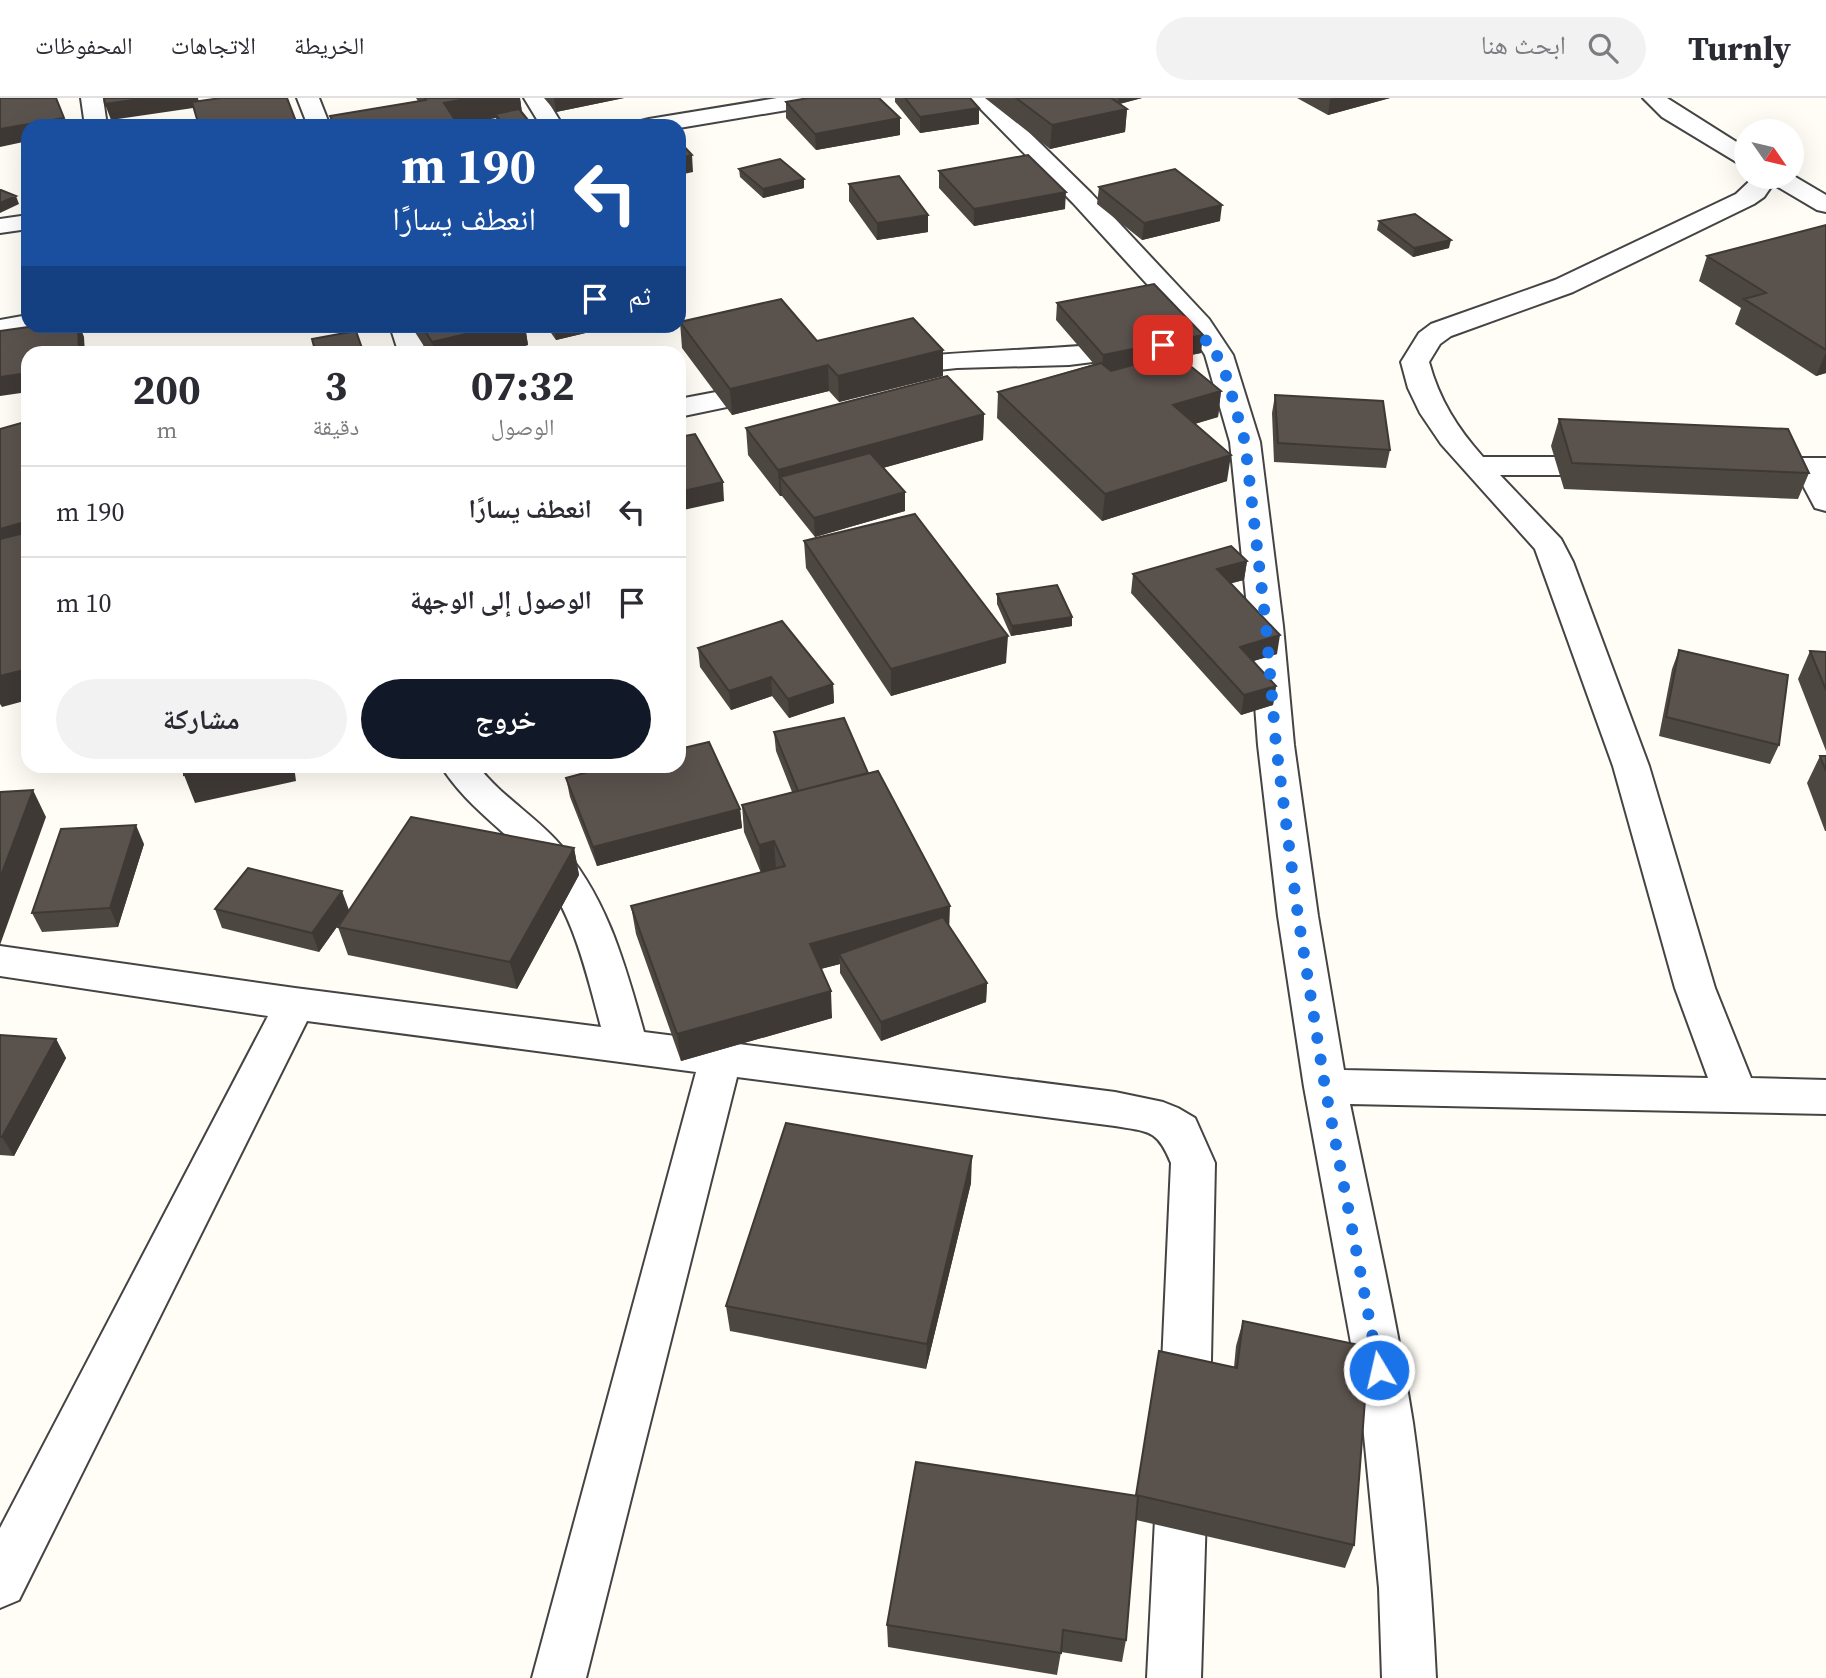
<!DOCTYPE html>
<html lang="ar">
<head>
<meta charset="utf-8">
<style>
	body { margin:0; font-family:"Source Serif 4","Noto Naskh Arabic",serif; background:#f2f2f3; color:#2b2b33; direction:rtl; height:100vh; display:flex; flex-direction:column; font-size:26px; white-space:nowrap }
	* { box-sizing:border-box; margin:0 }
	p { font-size:23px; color:#7c7c81 }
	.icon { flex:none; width:38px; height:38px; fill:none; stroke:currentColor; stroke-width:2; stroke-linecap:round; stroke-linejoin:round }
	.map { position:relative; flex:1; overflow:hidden; direction:ltr }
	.details { position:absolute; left:21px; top:248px; width:665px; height:427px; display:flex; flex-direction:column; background:#fff; border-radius:21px; box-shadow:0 7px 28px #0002; direction:rtl }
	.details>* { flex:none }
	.banner { position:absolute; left:21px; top:21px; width:665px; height:214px; border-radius:21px; box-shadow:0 7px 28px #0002; direction:rtl; background:#1a4fa0; color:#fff; overflow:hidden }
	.needle { width:46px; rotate:124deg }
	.tools { position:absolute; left:1734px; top:21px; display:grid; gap:14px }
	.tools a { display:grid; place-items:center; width:70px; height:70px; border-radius:50%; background:#fff; box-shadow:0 7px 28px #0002; font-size:35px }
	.pin { position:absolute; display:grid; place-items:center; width:60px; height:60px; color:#fff; margin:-30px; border-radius:14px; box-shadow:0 4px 10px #0006 }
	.me { position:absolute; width:77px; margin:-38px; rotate:351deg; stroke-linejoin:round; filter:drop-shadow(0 0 5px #0008) }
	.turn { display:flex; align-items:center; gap:24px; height:147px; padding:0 35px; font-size:32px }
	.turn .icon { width:91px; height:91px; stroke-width:2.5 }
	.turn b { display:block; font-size:49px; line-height:60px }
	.then { display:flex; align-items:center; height:66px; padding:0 35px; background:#0003; gap:14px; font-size:26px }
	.eta { display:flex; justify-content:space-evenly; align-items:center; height:119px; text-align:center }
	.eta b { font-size:42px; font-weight:700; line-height:49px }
	.cta { display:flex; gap:14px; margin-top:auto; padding:14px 35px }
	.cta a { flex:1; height:80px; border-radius:42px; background:#111827; color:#fff; font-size:28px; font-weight:700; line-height:80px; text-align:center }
	.cta a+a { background:#f2f2f3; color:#2b2b33 }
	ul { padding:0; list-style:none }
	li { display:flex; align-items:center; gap:21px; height:91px; padding:0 35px; border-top:2px solid #e1e1e2 }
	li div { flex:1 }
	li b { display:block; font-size:26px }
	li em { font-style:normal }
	header { display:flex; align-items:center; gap:42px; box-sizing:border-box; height:98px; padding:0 35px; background:#fff; border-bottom:2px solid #e1e1e2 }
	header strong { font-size:33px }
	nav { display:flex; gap:38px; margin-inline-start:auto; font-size:24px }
	.search { width:490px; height:63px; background:#f2f2f3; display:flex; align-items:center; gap:18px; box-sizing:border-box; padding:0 24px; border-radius:38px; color:#7c7c81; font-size:26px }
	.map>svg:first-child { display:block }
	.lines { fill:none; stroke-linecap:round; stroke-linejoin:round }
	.street-casing { stroke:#444; stroke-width:4 }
	.street { fill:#fff; fill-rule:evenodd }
	.wall { fill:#4d4742 }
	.shaded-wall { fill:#3f3936 }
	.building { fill:#5a524d; stroke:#3f3936; stroke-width:2 }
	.route { stroke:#1a73e8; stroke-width:12; stroke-dasharray:0 21.6 }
</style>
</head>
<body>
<header>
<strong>Turnly</strong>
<div class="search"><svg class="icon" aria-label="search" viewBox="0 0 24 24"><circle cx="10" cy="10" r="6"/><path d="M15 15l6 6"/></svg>ابحث هنا</div>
<nav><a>الخريطة</a><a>الاتجاهات</a><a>المحفوظات</a></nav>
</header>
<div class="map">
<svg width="1826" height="1580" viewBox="0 0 1826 1580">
	<rect width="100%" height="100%" fill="#fffdf5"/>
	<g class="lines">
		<defs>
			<path id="street" d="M 81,0 L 103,0 L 107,28 L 85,28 Z
				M 297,0 L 319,0 L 330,28 L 308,28 Z
				M 524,0 L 546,0 L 563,28 L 541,28 Z
				M 777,0 L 828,0 L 825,5 L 817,7 L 679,30 L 638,28 L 641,23 L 649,21 Z
				M 970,0 L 994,0 L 1091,95 L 1209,221 L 1233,257 L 1260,344 L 1283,528 L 1294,647 L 1318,818 L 1344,972 L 1708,980 L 1675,890 L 1613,668 L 1535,451 L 1441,346 L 1420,315 L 1408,290 L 1401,264 L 1419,235 L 1431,226 L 1555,182 L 1736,96 L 1754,79 L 1792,77 L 1826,97 L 1826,114 L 1817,112 L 1773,86 L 1764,99 L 1754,106 L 1573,194 L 1451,238 L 1440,246 L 1429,264 C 1439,301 1457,330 1483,359 L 1610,359 L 1621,362 L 1625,368 L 1621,374 L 1610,377 L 1500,377 L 1561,441 L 1573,464 L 1649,668 L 1715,890 L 1751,980 L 1826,982 L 1826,1016 L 1350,1006 C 1372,1112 1396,1218 1413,1325 C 1425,1410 1432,1495 1436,1580 L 1382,1580 L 1379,1490 L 1363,1327 L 1351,1245 L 1304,989 L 1278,818 L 1258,647 L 1249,528 L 1230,344 L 1205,257 L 1189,232 L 1073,105 Z
				M 1643,0 L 1667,0 L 1746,50 L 1746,67 L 1738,65 L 1662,19 Z
				M 28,117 L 28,131 L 0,135 L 0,121 Z
				M 28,217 L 28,228 L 40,228 L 37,231 L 0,238 L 0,222 Z
				M 390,228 L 416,228 L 427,256 L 399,256 Z
				M 1138,243 L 1148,245 L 1152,251 L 1148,257 L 1069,267 L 957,270 L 891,277 L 881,275 L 877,269 L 881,263 L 891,261 C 973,252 1056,252 1138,243 Z
				M 774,283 L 784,285 L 788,291 L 784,297 L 679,319 L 679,301 Z
				M 1755,360 L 1826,360 L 1826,413 L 1815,410 L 1798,378 L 1744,375 L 1740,369 L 1744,363 Z
				M 441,668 L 478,668 C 500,697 532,716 556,742 C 606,795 625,866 644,934 L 1115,994 L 1163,1004 L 1178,1010 L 1195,1020 L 1215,1065 L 1210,1311 L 1202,1327 L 1185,1334 L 1168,1327 L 1160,1311 L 1171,1065 C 1157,1031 1149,1034 1115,1028 L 737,979 L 586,1580 L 532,1580 L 696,974 L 307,923 L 19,1502 L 0,1510 L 0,1430 L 268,918 L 0,878 L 0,848 L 295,890 L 601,929 C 585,869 571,804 527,758 C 498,727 464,705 441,668 Z
				M 1182,1357 L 1200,1364 L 1207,1381 L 1201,1580 L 1147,1580 L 1157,1381 L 1164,1364 Z"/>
		</defs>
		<use href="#street" class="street-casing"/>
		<use href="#street" class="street"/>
	</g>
	<path class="wall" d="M 416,0 L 520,0 L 522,15 L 533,28 L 499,28 L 496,24 L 496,20 L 458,26 L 459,28 L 333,28 L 330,18 L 418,3 Z
		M 544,0 L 624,0 L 556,14 Z
		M 895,0 L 970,0 L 979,10 L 979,26 L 920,35 L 895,4 Z
		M 985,0 L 1142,0 L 1120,6 L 1127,11 L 1125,34 L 1050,51 Z
		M 1297,0 L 1390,0 L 1328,17 Z
		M 786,4 L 900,20 L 900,37 L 816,52 L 786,20 Z
		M 739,71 L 804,81 L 804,90 L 763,100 L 740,79 Z
		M 939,73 L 1065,111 L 974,128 L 939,90 Z
		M 849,86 L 928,134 L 877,142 L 849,103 Z
		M 1099,89 L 1220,123 L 1142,142 L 1097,106 Z
		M 28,99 L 28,111 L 26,111 L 23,102 Z
		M 1379,123 L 1449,150 L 1413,159 L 1377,132 Z
		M 1826,127 L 1826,275 L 1816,278 L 1735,226 L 1741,210 L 1699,183 L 1707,158 Z
		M 1057,205 L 1201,255 L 1154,264 L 1164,272 L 1221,293 L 1218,319 L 1195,326 L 1227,383 L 1102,423 L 997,320 L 998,294 L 1094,266 L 1056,222 Z
		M 680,224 L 817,243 L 943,278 L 839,304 L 829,293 L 732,317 L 682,250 Z
		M 411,228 L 525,228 L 528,247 L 495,256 L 429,256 Z
		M 546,228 L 615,228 L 556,242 Z
		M 1275,297 L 1390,352 L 1386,370 L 1274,364 L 1272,315 Z
		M 984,316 L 983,342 L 883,370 L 905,413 L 815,439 L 782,398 L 780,398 L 748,357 L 746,330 Z
		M 1559,321 L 1809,375 L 1798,401 L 1564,391 L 1551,348 Z
		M 804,443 L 1006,565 L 891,598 L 806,470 Z
		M 1247,463 L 1244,482 L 1230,485 L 1277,556 L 1253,563 L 1276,588 L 1273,607 L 1241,617 L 1131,495 L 1133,476 Z
		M 997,496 L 1072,528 L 1011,538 L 997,506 Z
		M 698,550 L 833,586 L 834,605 L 789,620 L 772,598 L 731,612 L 700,569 Z
		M 1679,552 L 1779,647 L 1770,666 L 1659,638 L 1672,571 Z
		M 1810,553 L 1826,554 L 1826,653 L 1798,581 Z
		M 774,634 L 868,675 L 950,829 L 987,885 L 986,904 L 881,943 L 840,875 L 840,866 L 821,871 L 832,920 L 681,963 L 636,836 L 631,808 L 761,775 L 744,734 L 742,707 L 792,694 L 776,653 Z
		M 1820,658 L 1826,658 L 1826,733 L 1825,733 L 1807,685 Z
		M 566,680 L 740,711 L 742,730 L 597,768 L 570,699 Z
		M 144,746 L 118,829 L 42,834 L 32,815 Z
		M 574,750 L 579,777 L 517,891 L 348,857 L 338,829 Z
		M 215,811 L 349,812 L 319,854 L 222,830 Z
		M 0,937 L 56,941 L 66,960 L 14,1058 L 0,1057 Z
		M 971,1085 L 926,1271 L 730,1233 L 726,1208 Z
		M 1243,1223 L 1354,1447 L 1345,1470 L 1136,1422 L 1126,1542 L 1122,1564 L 1061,1554 L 1057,1577 L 888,1549 L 887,1527 L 1136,1398 L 1159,1253 L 1234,1269 L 1236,1248 Z"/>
	<path class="shaded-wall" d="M 147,0 L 198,0 L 200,9 L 111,22 L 105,6 Z
		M 471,0 L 520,0 L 522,15 L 495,16 L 496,20 L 449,28 L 444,5 Z
		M 554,0 L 624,0 L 556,14 Z
		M 1119,0 L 1142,0 L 1118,6 Z
		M 1335,0 L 1390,0 L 1328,17 L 1330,1 Z
		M 979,10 L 979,26 L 920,35 L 920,19 Z
		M 1127,11 L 1125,34 L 1050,51 L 1052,27 Z
		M 64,20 L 67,28 L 28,28 L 28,43 L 0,49 L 0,31 Z
		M 900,20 L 900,37 L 816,52 L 815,36 Z
		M 692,57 L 693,74 L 679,77 L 679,60 Z
		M 804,81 L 804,90 L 763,100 L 763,91 Z
		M 1066,94 L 1065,111 L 974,128 L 974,111 Z
		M 16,98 L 19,106 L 0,115 L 0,105 Z
		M 1222,107 L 1220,123 L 1142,142 L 1144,125 Z
		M 928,117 L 928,134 L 877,142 L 877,125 Z
		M 1451,142 L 1449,150 L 1413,159 L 1414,150 Z
		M 78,228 L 80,228 L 84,239 L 85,256 L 79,256 Z
		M 500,228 L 525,228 L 528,247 L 495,256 L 435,256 L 432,244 Z
		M 554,228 L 615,228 L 556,242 Z
		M 1203,237 L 1201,255 L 1102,275 L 1103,257 Z
		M 943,252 L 943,278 L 839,304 L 838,278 Z
		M 1826,254 L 1826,275 L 1816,278 Z
		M 828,267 L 829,293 L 732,317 L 730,291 Z
		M 28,275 L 28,294 L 0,298 L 0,279 Z
		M 1221,293 L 1218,319 L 1170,333 L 1173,307 Z
		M 984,316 L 983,342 L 793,395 L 780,379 L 782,398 L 780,398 L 778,372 Z
		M 1231,357 L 1227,383 L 1102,423 L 1105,396 Z
		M 723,384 L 724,403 L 679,413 L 679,394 Z
		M 905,394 L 905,413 L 815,439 L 814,420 Z
		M 28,423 L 28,453 L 0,461 L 0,431 Z
		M 1247,463 L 1244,482 L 1214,490 L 1217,471 Z
		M 1072,519 L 1072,528 L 1011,538 L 1012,528 Z
		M 1280,537 L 1277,556 L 1237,568 L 1240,549 Z
		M 1008,538 L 1006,565 L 891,598 L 891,571 Z
		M 28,571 L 28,602 L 2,609 L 0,606 L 0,578 Z
		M 771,579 L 772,598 L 731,612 L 729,593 Z
		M 833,586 L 834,605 L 789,620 L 788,601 Z
		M 1276,588 L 1273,607 L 1241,617 L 1244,597 Z
		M 225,668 L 294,668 L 296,683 L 195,705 L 184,677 Z
		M 33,692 L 46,719 L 0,847 L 0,780 Z
		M 740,711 L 742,730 L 597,768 L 593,749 Z
		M 136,727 L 144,746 L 118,829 L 110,810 Z
		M 774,743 L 776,771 L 761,775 L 759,747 Z
		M 574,750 L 579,777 L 517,891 L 510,864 Z
		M 342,793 L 349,812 L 319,854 L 312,835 Z
		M 950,808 L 949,835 L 839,856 L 840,866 L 812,873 L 810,846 Z
		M 987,885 L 986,904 L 881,943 L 881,924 Z
		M 831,893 L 832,920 L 681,963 L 677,936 Z
		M 56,941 L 66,960 L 14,1058 L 2,1039 Z
		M 972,1058 L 971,1085 L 926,1271 L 927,1246 Z"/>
	<path class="building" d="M 0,0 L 56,0 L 64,20 L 0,31 Z
		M 104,0 L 147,0 L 105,6 Z
		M 221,0 L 287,0 L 297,26 L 286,28 L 199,28 L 192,4 Z
		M 425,0 L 471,0 L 444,5 L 459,28 L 335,28 L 330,18 L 426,2 Z
		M 808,0 L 879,0 L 900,20 L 815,36 L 786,4 Z
		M 905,0 L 970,0 L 979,10 L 920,19 Z
		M 1016,0 L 1111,0 L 1127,11 L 1052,27 Z
		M 519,11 L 533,28 L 505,28 L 495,16 Z
		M 661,23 L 665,28 L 635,28 Z
		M 679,43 L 692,57 L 679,60 Z
		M 1028,57 L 1066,94 L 974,111 L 939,73 Z
		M 780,61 L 804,81 L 763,91 L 739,71 Z
		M 1175,71 L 1222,107 L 1144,125 L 1099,89 Z
		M 899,78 L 928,117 L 877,125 L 849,86 Z
		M 0,92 L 1,92 L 16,98 L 0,105 Z
		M 1415,116 L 1451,142 L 1414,150 L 1379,123 Z
		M 1826,127 L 1826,252 L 1744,201 L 1766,195 L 1707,158 Z
		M 1154,186 L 1203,237 L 1103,257 L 1057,205 Z
		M 781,201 L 817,243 L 913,220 L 943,252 L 838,278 L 828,267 L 730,291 L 680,224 Z
		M 35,228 L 78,228 L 79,256 L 28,256 L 28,275 L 0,279 L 0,233 Z
		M 422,228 L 500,228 L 432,244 Z
		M 356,233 L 364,256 L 316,256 L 312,241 Z
		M 1151,262 L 1164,272 L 1188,266 L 1221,293 L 1173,307 L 1231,357 L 1105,396 L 998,294 L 1101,265 L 1111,273 Z
		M 947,278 L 984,316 L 778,372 L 746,330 Z
		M 1275,297 L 1383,303 L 1390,352 L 1278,345 Z
		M 1559,321 L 1788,331 L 1809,375 L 1572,365 Z
		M 28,323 L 28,423 L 0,431 L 0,331 Z
		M 695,336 L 723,384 L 679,394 L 679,339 Z
		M 870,355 L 905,394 L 814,420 L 780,379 Z
		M 915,416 L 1008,538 L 891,571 L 804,443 Z
		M 28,434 L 28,571 L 0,578 L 0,441 Z
		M 1231,448 L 1247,463 L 1217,471 L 1280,537 L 1240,549 L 1276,588 L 1244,597 L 1133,476 Z
		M 1057,487 L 1072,519 L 1012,528 L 997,496 Z
		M 782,523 L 833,586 L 788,601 L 771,579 L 729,593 L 698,550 Z
		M 1679,552 L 1788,577 L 1779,647 L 1666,619 Z
		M 1810,553 L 1826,554 L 1826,592 Z
		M 844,620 L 868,675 L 798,693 L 774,634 Z
		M 709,644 L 740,711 L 593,749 L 566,680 L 610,668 L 679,668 L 679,651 Z
		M 1820,658 L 1826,658 L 1826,673 Z
		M 184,668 L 225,668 L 184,677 Z
		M 878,673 L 950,808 L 810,846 L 831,893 L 677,936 L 631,808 L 785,768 L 774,743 L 759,747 L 742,707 Z
		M 33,692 L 0,780 L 0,694 Z
		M 411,719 L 574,750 L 510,864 L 338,829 Z
		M 136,727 L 110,810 L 32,815 L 61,731 Z
		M 248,770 L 342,793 L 312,835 L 215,811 Z
		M 943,819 L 987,885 L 881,924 L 839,856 Z
		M 0,937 L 56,941 L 2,1039 L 0,1039 Z
		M 786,1025 L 972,1058 L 927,1246 L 726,1208 Z
		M 1243,1223 L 1369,1249 L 1354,1447 L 1136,1397 L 1159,1253 L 1237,1270 Z
		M 916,1364 L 1138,1398 L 1126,1542 L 1063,1532 L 1061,1555 L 887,1527 Z"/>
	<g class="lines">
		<path class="route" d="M 1163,247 L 1210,242 L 1227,280 L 1245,344 L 1266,528 L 1276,647 L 1298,818 L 1325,989 L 1379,1272"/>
	</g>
</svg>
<div class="tools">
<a><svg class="needle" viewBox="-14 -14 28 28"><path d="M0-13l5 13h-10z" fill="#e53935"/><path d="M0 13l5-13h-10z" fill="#7c7c81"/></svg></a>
</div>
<div class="pin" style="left:1163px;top:247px;background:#d93025"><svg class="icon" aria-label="arrive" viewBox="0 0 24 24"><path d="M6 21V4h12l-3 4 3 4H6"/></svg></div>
<svg class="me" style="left:1379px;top:1272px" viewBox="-20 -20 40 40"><circle r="17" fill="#1a73e8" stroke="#fff" stroke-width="3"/><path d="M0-11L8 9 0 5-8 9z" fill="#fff"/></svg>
<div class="banner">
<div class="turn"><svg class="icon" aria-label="left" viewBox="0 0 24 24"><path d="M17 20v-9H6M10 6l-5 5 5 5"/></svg><div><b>190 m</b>انعطف يسارًا</div></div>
<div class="then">ثم<svg class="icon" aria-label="arrive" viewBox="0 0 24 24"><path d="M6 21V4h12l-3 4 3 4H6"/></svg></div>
</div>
<section class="details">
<div class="eta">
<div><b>07:32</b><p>الوصول</p></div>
<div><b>3</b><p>دقيقة</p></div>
<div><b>200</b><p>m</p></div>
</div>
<ul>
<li><svg class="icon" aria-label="left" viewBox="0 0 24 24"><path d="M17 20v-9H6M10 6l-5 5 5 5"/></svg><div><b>انعطف يسارًا</b></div><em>190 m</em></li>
<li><svg class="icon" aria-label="arrive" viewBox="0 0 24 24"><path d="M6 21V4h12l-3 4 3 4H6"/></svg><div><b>الوصول إلى الوجهة</b></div><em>10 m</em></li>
</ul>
<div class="cta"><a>خروج</a><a>مشاركة</a></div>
</section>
</div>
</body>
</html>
